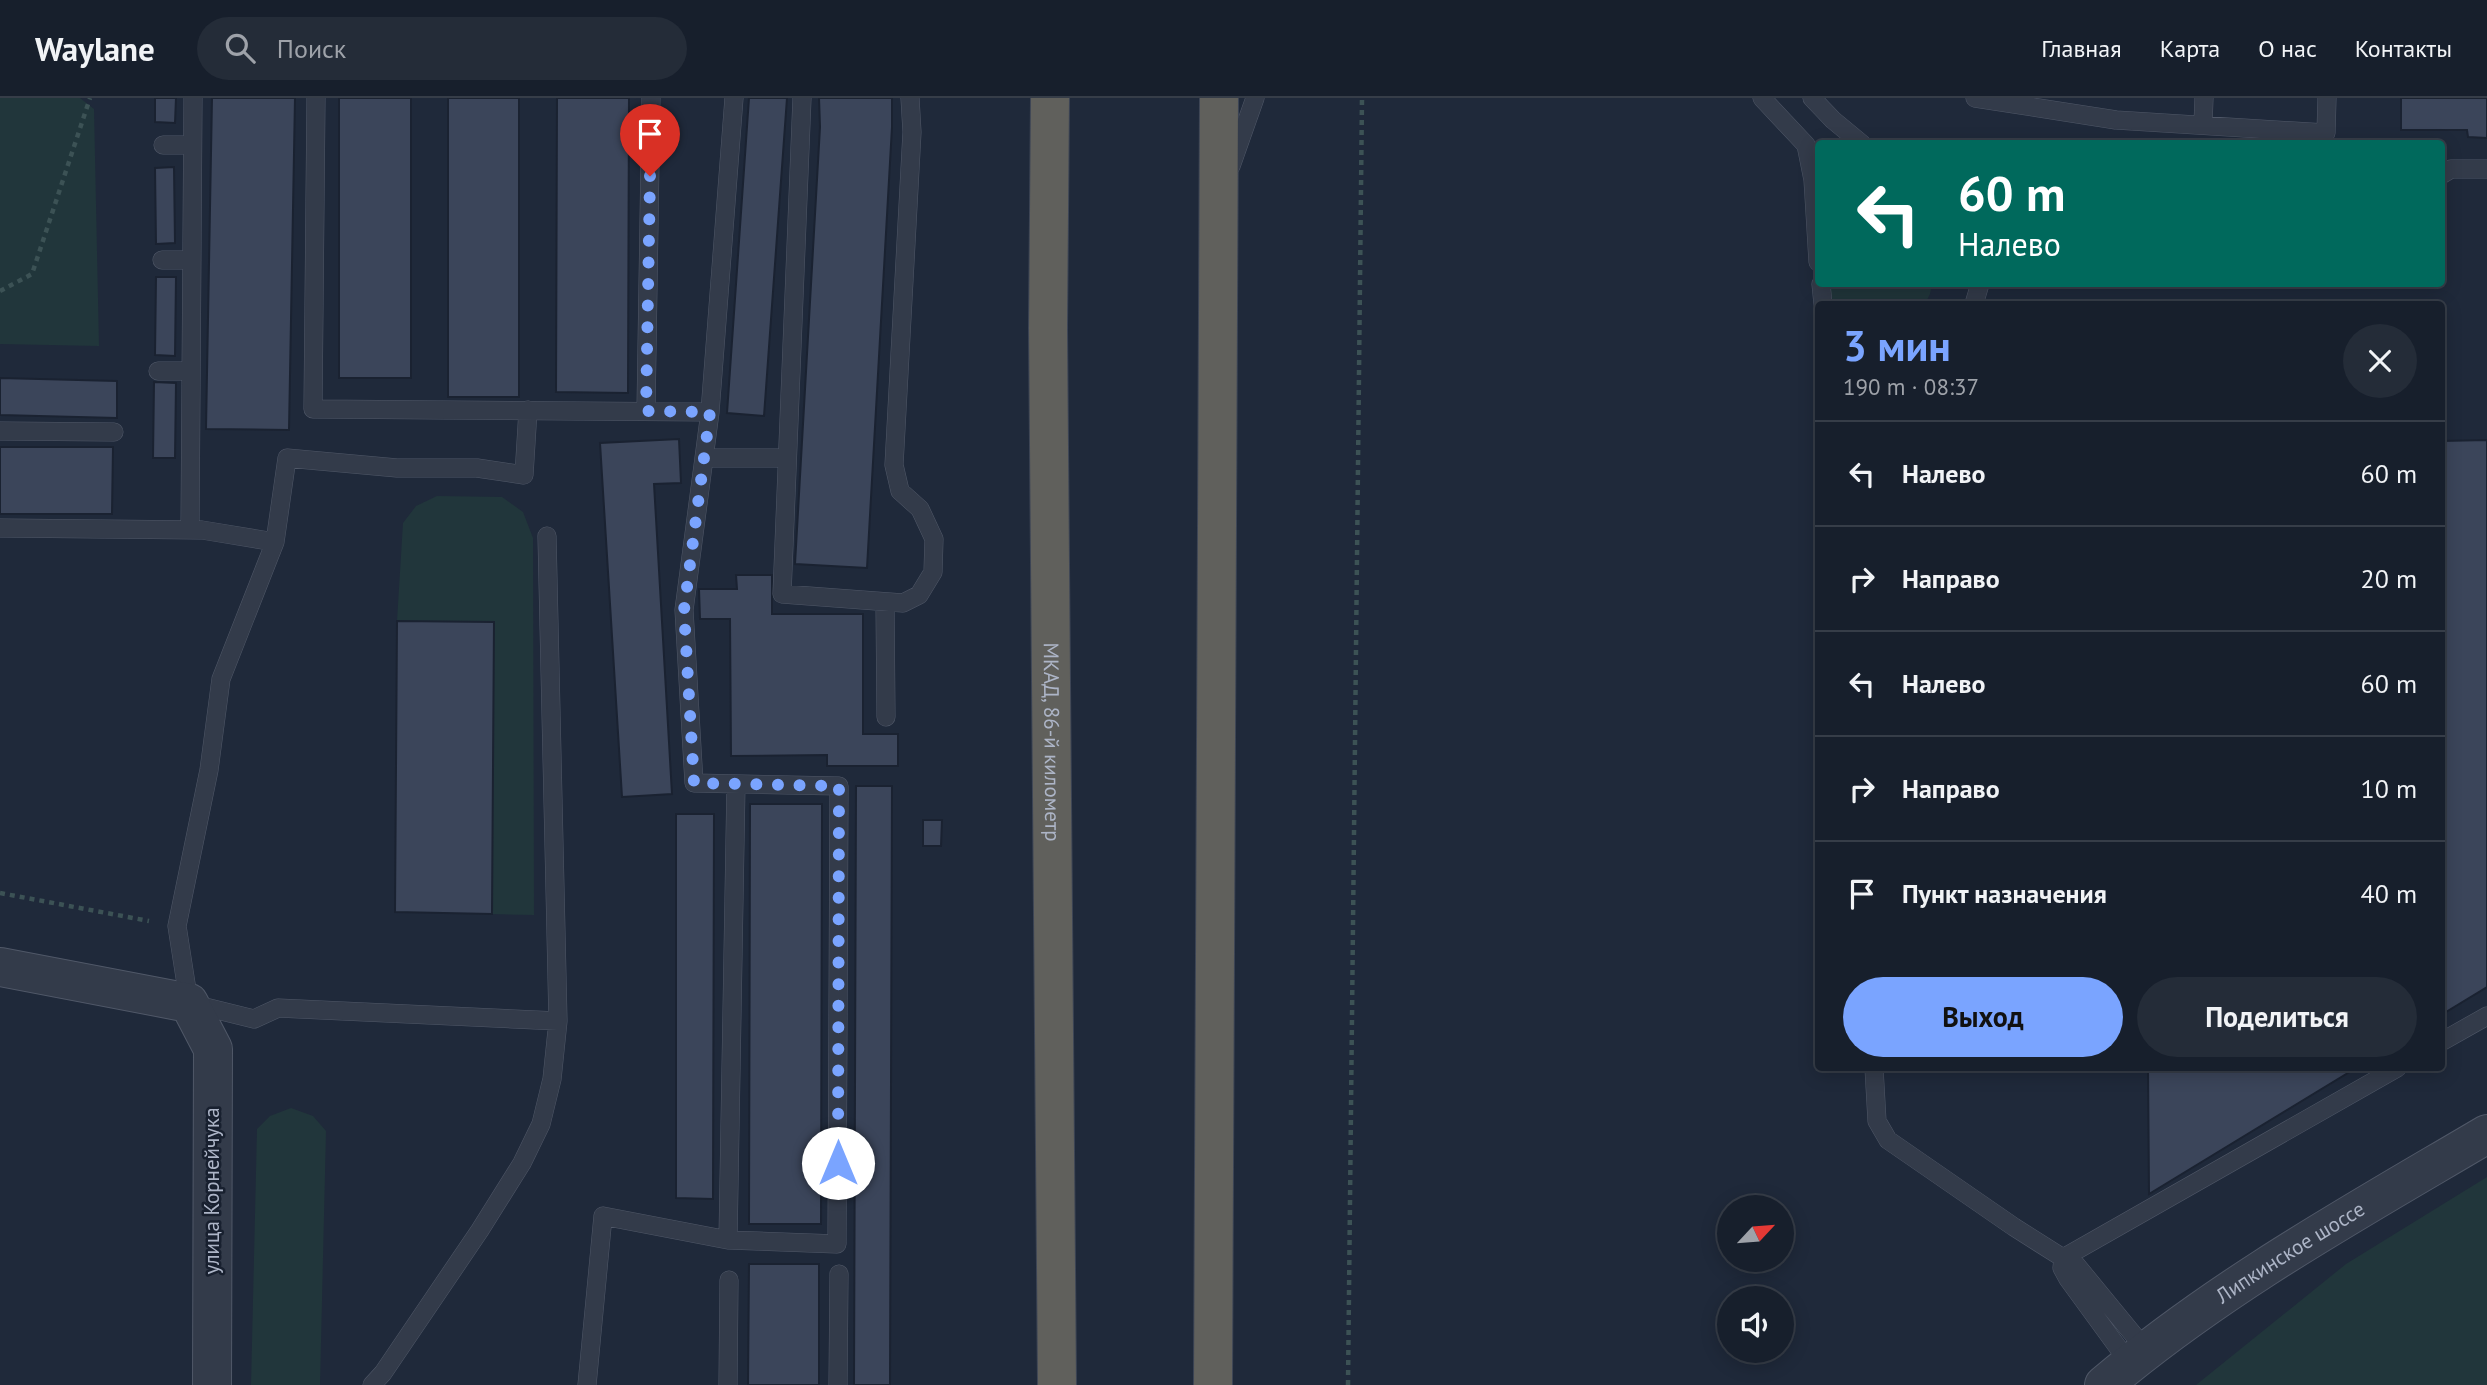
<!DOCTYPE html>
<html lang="ru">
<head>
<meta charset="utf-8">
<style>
	body { margin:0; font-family:"PT Sans",sans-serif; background:#242c38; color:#f1f3f6; height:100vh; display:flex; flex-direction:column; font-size:26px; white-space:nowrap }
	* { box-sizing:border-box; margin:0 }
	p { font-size:23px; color:#9ea2a9 }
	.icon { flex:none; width:38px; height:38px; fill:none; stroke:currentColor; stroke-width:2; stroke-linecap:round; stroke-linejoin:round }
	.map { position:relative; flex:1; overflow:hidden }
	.panel { position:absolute; left:1815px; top:203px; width:630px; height:770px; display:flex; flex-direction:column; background:#171f2c; border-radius:7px; box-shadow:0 4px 18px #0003,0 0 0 2px #363d48 }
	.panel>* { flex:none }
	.guide { position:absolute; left:1815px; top:42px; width:630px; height:147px; border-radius:7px; box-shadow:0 4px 18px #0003,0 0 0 2px #363d48; background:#00695c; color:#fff; overflow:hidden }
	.needle { width:46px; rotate:64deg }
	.controls { position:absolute; left:1717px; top:1097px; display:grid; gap:14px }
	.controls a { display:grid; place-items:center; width:77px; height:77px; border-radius:50%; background:#171f2c; box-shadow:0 4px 18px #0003,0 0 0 2px #363d48; font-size:35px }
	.pin { position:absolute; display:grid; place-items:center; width:60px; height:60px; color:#fff; margin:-72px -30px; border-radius:50% 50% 50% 0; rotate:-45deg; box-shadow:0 0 7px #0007 }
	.pin .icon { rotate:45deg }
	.me { position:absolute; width:77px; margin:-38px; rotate:0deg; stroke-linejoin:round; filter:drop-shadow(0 0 5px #0008) }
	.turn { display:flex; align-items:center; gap:24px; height:147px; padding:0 28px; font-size:32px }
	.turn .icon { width:91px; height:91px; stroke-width:2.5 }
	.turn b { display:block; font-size:49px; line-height:60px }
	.round { display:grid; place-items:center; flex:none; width:74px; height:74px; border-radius:37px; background:#242c38 }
	.head { display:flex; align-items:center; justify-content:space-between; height:119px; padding:0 28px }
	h1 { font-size:42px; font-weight:600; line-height:52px; color:#7aa4ff }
	.cta { display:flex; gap:14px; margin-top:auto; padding:14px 28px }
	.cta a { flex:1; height:80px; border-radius:42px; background:#7aa4ff; color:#111; font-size:28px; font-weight:600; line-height:80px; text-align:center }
	.cta a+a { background:#242c38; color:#f1f3f6 }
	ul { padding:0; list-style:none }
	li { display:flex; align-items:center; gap:21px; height:105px; padding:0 28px; border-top:2px solid #363d48 }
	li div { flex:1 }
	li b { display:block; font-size:26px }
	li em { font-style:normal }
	header { display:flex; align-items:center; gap:42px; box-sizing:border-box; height:98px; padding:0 35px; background:#171f2c; border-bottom:2px solid #363d48 }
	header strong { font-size:33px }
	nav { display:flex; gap:38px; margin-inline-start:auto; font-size:24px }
	.search { width:490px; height:63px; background:#242c38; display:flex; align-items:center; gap:18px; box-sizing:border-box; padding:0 24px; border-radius:38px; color:#9ea2a9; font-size:26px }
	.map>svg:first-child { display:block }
	.green { fill:#21363b }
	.building { fill:#3b455a; stroke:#1a2231; stroke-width:2 }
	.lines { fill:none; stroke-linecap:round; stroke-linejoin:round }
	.service-casing { stroke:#505868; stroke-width:19 }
	.tertiary-casing { stroke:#505868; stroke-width:40 }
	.trunk-casing { stroke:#3d4555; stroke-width:40 }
	.path { stroke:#3c5255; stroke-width:4.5; stroke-dasharray:5 5; stroke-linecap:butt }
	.service { stroke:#333b4a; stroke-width:18 }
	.tertiary { stroke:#333b4a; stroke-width:38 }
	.trunk { stroke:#60605c; stroke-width:38 }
	.route { stroke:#7aa4ff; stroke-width:12; stroke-dasharray:0 21.6 }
	.labels { text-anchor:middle; stroke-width:5; stroke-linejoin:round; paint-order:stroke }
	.street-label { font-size:21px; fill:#adb5c7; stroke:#18202f }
</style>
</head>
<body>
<header>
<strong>Waylane</strong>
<div class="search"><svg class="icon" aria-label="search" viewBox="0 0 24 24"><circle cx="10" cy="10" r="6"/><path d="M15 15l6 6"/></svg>Поиск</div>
<nav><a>Главная</a><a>Карта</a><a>О нас</a><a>Контакты</a></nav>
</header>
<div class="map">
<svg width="2487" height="1287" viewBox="0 0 2487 1287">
	<rect width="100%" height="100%" fill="#1f293a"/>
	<path class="green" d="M 0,0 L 80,0 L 94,11 L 99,248 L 0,246 Z
		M 1824,186 L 1932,186 L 1930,196 L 1925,206 L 1832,206 Z
		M 437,398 L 502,399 L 523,414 L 533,440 L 534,817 L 492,816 L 494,524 L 397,523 L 403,425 L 416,408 Z
		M 291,1010 L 313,1018 L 326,1033 L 320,1287 L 251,1287 L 257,1031 L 270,1018 Z
		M 2487,1079 L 2487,1287 L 2196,1287 L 2346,1166 Z"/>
	<path class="building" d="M 155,0 L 176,0 L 175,25 L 155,24 Z
		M 212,0 L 295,0 L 289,332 L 206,331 Z
		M 339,0 L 411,0 L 411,280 L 339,280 Z
		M 448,0 L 519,0 L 519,299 L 448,299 Z
		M 557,0 L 629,0 L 628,295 L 556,294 Z
		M 749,0 L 787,0 L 764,318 L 727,315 Z
		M 819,0 L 892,0 L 892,29 L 867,470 L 795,466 L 820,29 Z
		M 2401,0 L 2487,0 L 2487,40 L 2468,39 L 2467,32 L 2401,32 Z
		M 174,69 L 175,145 L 156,146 L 155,70 Z
		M 156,179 L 176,179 L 175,258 L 155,257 Z
		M 0,280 L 117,283 L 117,320 L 0,317 Z
		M 154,284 L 176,285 L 175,360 L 153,360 Z
		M 679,341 L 681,385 L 654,386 L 672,696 L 622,699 L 600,345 Z
		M 2487,342 L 2487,889 L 2441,917 L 2441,343 Z
		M 0,349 L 113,349 L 112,416 L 0,416 Z
		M 736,477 L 772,477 L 772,516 L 863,516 L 863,636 L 898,636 L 898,668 L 827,668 L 827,657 L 731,658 L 730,521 L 700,521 L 699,491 L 737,491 Z
		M 397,523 L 494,524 L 492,816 L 395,814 Z
		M 856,688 L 892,688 L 890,1287 L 854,1287 Z
		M 750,706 L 822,706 L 821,1126 L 749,1126 Z
		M 676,716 L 714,716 L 713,1101 L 676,1100 Z
		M 923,722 L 942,722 L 941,748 L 923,748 Z
		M 2148,970 L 2356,970 L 2149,1096 Z
		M 749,1166 L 819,1166 L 819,1287 L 748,1287 Z"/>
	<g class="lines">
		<defs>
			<path id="service" d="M 316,0 L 313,311 L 710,314 L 704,360 L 787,360
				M 802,0 L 782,496 L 903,505 L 919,497 L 933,474 L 934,441 L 920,411 L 900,393 L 894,367 L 912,34 L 910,0
				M 1762,0 L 1806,47 L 1813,82 L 1818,164
				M 1812,0 L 1833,22 L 1862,46
				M 1975,0 L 2116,22 L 2326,35 L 2327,0
				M 2203,27 L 2204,0
				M 163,47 L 192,47
				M 1231,68 L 1255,0
				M 2441,77 L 2451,71 L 2487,71
				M 162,162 L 192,162
				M 1821,186 L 1823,206
				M 1974,206 L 1980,186
				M 158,273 L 191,273
				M 528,312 L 524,377 L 477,370 L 397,370 L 287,360 L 275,444 L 221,581 L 209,672 L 177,828 L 189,905 L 254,921 L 278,910 L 558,923
				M 646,313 L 651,0
				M 710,314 L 734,0
				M 0,333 L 114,334
				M 0,430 L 202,432 L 275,444
				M 190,432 L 193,0
				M 885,504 L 886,619
				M 2441,944 L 2487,918
				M 1874,970 L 1877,1023 L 1888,1042 L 2014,1129 L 2063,1160 L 2073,1163 L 2146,1252
				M 728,1142 L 736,686
				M 2063,1160 L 2397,970
				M 2063,1160 L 2062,1170 L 2068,1181 L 2130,1266
				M 372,1287 L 383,1275 L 480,1132 L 522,1065 L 541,1026 L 552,981 L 558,923 L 547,438
				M 587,1287 L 603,1118 L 728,1142 L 837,1146 L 839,688 L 694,685 L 684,512 L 704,360
				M 728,1287 L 729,1182
				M 838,1287 L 839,1176"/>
			<g id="tertiary">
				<path d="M 0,869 L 189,905 L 213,951 L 212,1287"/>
				<path id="s1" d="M 2104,1287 C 2221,1188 2355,1114 2487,1036"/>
			</g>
			<g id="trunk">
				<path id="s2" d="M 1050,0 L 1048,230 L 1057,1287"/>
				<path d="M 1213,1287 L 1219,0"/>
			</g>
		</defs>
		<use href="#service" class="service-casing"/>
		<use href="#tertiary" class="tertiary-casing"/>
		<use href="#trunk" class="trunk-casing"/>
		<path class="path" d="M 0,193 L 32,176 L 90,0
			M 0,795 L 149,823
			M 1348,1287 L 1362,0"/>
		<use href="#service" class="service"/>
		<use href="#tertiary" class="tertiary"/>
		<use href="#trunk" class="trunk"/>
	</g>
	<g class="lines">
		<path class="route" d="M 650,78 L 646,313 L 710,314 L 684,512 L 694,685 L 839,688 L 838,1065"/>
	</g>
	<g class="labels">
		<g class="street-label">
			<text dy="7" stroke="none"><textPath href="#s2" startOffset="644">МКАД, 86-й километр</textPath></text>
			<text transform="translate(212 1093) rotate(-90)" y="7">улица Корнейчука</text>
			<text dy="7" stroke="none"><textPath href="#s1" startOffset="229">Липкинское шоссе</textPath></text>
		</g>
	</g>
</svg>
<div class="controls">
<a><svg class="needle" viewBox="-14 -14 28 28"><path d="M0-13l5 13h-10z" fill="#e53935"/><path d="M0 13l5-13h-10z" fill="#9ea2a9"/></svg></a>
<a><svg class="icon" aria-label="sound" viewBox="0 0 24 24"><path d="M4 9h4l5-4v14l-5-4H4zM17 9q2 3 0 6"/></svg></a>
</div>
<div class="pin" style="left:650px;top:78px;background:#d93025"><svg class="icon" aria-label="arrive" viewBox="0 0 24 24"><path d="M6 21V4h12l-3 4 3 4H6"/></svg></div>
<svg class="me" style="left:838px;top:1065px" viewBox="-20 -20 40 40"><circle r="19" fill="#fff"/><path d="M0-13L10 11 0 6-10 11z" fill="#7aa4ff"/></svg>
<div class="guide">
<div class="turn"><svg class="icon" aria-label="left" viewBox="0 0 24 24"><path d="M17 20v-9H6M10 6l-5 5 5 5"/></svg><div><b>60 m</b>Налево</div></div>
</div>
<section class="panel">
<div class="head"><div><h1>3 мин</h1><p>190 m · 08:37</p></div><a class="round"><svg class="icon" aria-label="close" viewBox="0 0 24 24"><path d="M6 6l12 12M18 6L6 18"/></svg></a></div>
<ul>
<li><svg class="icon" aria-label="left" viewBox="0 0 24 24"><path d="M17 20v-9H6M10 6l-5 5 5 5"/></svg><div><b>Налево</b></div><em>60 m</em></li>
<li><svg class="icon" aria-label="right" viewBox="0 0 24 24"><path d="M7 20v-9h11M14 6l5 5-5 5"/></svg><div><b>Направо</b></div><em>20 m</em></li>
<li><svg class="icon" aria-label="left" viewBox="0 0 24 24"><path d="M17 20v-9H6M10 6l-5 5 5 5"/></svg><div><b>Налево</b></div><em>60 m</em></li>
<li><svg class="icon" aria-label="right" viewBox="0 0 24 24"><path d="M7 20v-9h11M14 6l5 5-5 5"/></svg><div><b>Направо</b></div><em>10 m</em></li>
<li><svg class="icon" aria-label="arrive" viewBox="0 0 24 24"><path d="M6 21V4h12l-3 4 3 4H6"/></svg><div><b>Пункт назначения</b></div><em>40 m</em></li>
</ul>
<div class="cta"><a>Выход</a><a>Поделиться</a></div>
</section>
</div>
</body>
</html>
